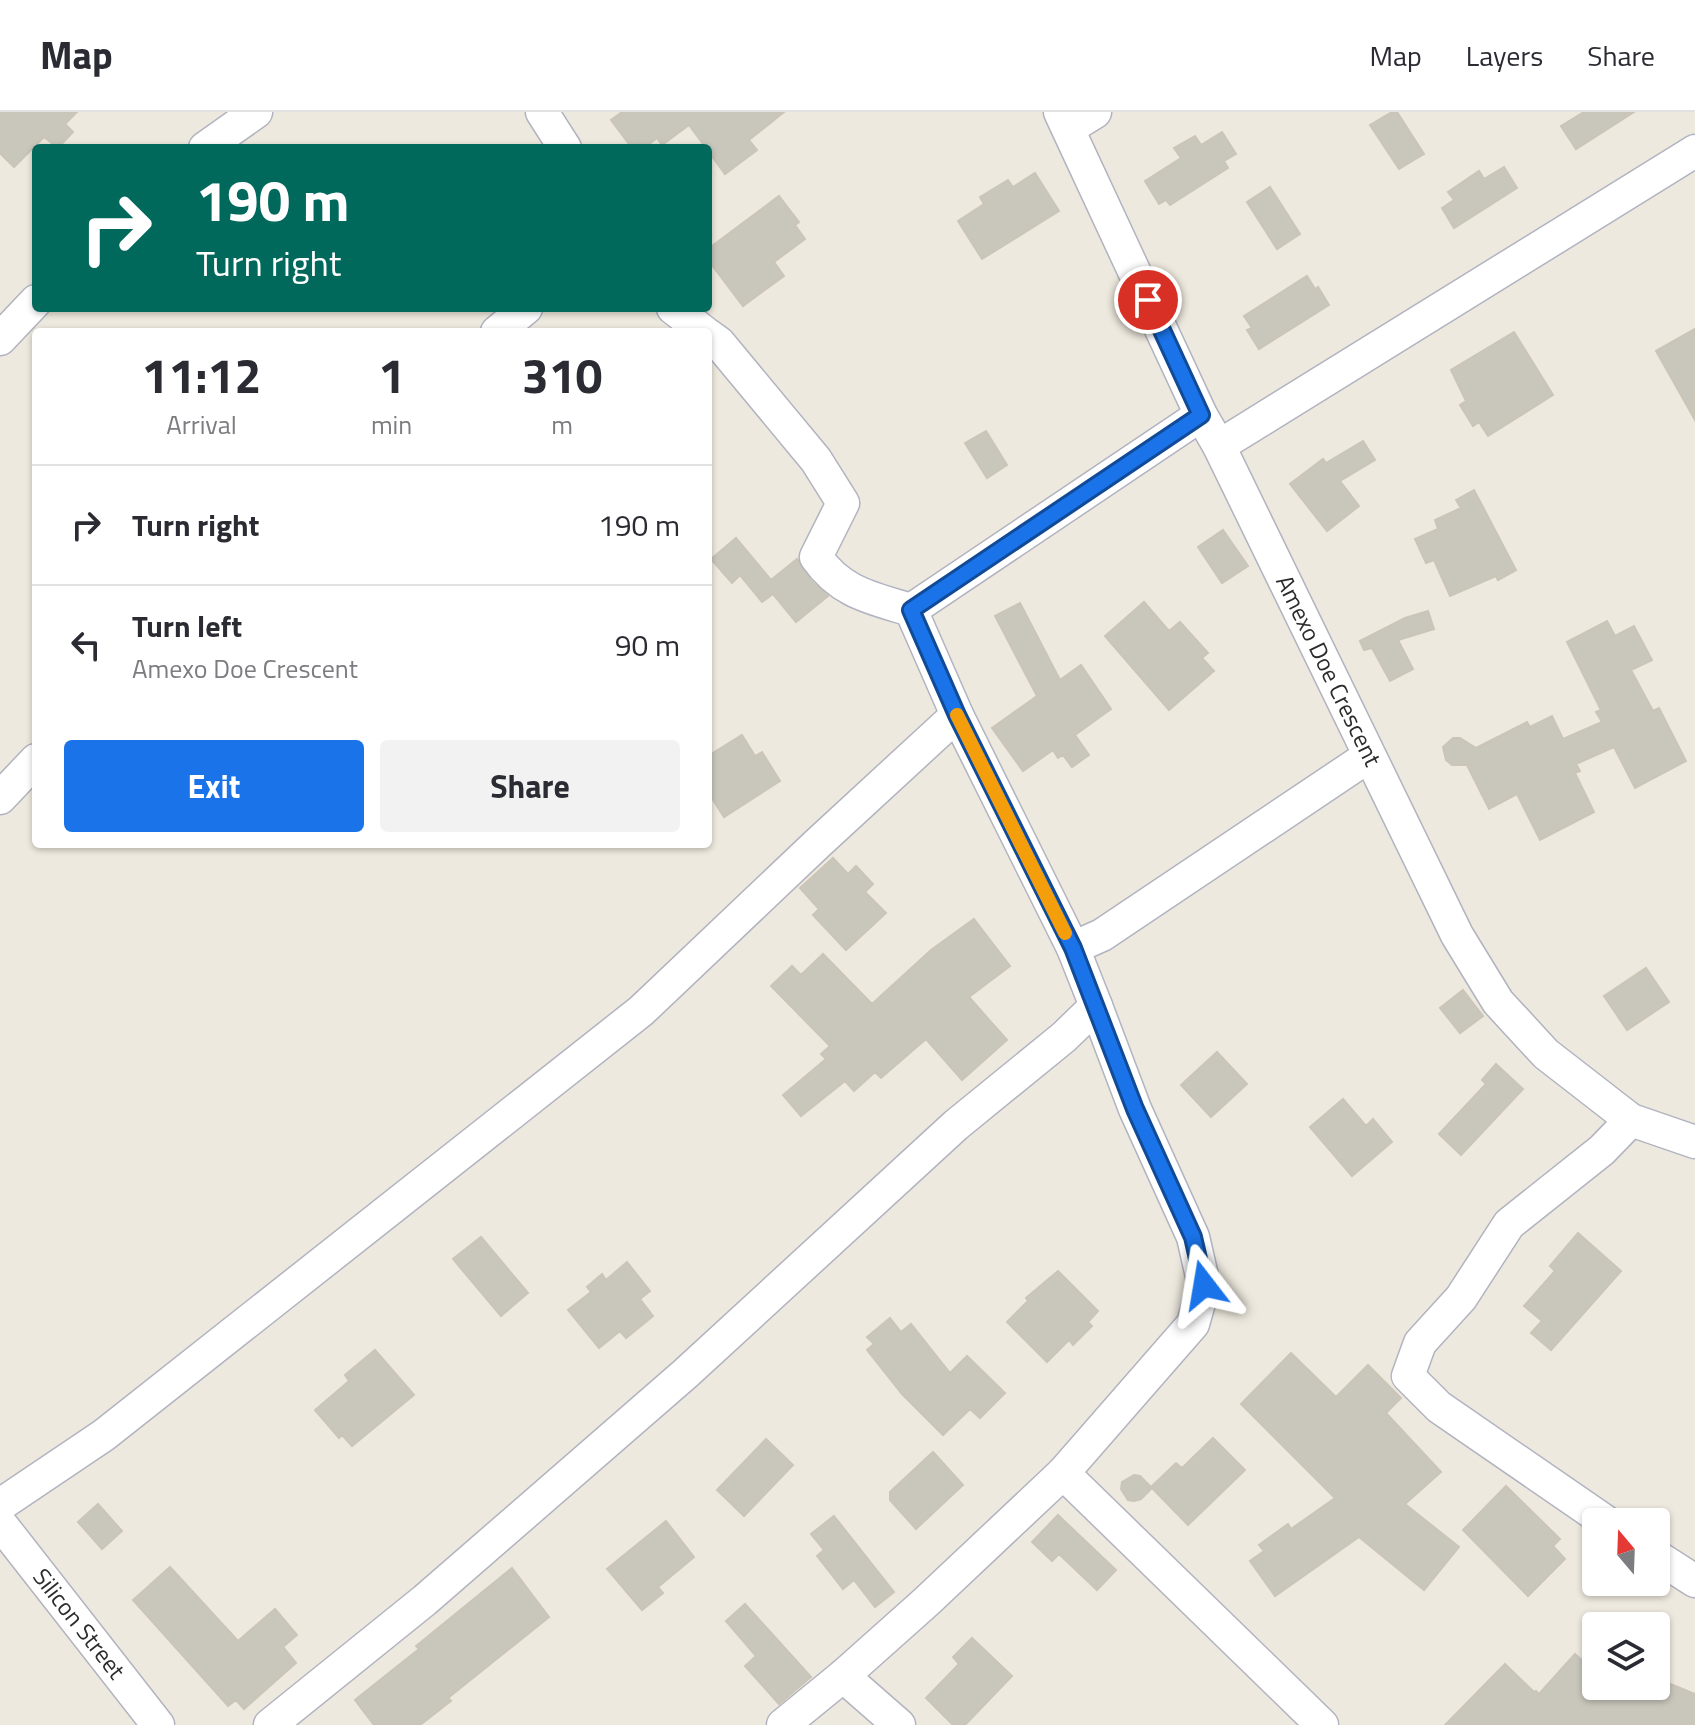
<!DOCTYPE html>
<html lang="en">
<head>
<meta charset="utf-8">
<style>
	body { margin:0; font-family:"Titillium Web",sans-serif; background:#f2f2f3; color:#2b2b33; height:100vh; display:flex; flex-direction:column; font-size:30px; white-space:nowrap }
	* { box-sizing:border-box; margin:0 }
	p { font-size:26px; color:#7c7c81 }
	.icon { flex:none; width:44px; height:44px; fill:none; stroke:currentColor; stroke-width:2; stroke-linecap:round; stroke-linejoin:round }
	.map { position:relative; flex:1; overflow:hidden }
	.drawer { position:absolute; left:32px; top:216px; width:680px; height:520px; display:flex; flex-direction:column; background:#fff; border-radius:8px; box-shadow:0 2px 6px #0004 }
	.drawer>* { flex:none }
	.top-card { position:absolute; left:32px; top:32px; width:680px; height:168px; border-radius:8px; box-shadow:0 2px 6px #0004; background:#00695c; color:#fff; overflow:hidden }
	.needle { width:52px; rotate:341deg }
	.controls { position:absolute; left:1582px; top:1396px; display:grid; gap:16px }
	.controls a { display:grid; place-items:center; width:88px; height:88px; border-radius:8px; background:#fff; box-shadow:0 2px 6px #0004; font-size:40px }
	.pin { position:absolute; display:grid; place-items:center; width:68px; height:68px; color:#fff; margin:-34px; border:4px solid #fff; border-radius:50%; box-shadow:0 2px 8px #0007 }
	.me { position:absolute; width:88px; margin:-44px; rotate:346deg; stroke-linejoin:round; filter:drop-shadow(0 0 6px #0008) }
	.turn { display:flex; align-items:center; gap:28px; height:168px; padding:0 32px; font-size:36px }
	.turn .icon { width:104px; height:104px; stroke-width:2.5 }
	.turn b { display:block; font-size:56px; line-height:68px }
	.eta { display:flex; justify-content:space-evenly; align-items:center; height:136px; text-align:center }
	.eta b { font-size:48px; font-weight:700; line-height:56px }
	.cta { display:flex; gap:16px; margin-top:auto; padding:16px 32px }
	.cta a { flex:1; height:92px; border-radius:8px; background:#1a73e8; color:#fff; font-size:32px; font-weight:700; line-height:92px; text-align:center }
	.cta a+a { background:#f2f2f3; color:#2b2b33 }
	ul { padding:0; list-style:none }
	li { display:flex; align-items:center; gap:24px; height:120px; padding:0 32px; border-top:2px solid #e1e1e2 }
	li div { flex:1 }
	li b { display:block; font-size:30px }
	li em { font-style:normal }
	header { display:flex; align-items:center; gap:48px; box-sizing:border-box; height:112px; padding:0 40px; background:#fff; border-bottom:2px solid #e1e1e2 }
	header strong { font-size:38px }
	nav { display:flex; gap:44px; margin-inline-start:auto; font-size:28px }
	.map>svg:first-child { display:block }
	.building { fill:#c9c7bc; stroke:#cac5b7; stroke-width:2 }
	.lines { fill:none; stroke-linecap:round; stroke-linejoin:round }
	.minor-casing { stroke:#b2b3c0; stroke-width:35 }
	.minor { stroke:#fff; stroke-width:32 }
	.route-casing { stroke:#114b97; stroke-width:20 }
	.route { stroke:#1a73e8; stroke-width:14 }
	.slow { stroke:#f59e0b; stroke-width:14 }
	.labels { text-anchor:middle; stroke-width:8; stroke-linejoin:round; paint-order:stroke }
	.street-label { font-size:24px; fill:#2c2c2c; stroke:#fff }
</style>
</head>
<body>
<header>
<strong>Map</strong>
<nav><a>Map</a><a>Layers</a><a>Share</a></nav>
</header>
<div class="map">
<svg width="1695" height="1613" viewBox="0 0 1695 1613">
	<rect width="100%" height="100%" fill="#eee9de"/>
	<path class="building" d="M 0,0 L 77,0 L 65,12 L 73,20 L 58,36 L 44,25 L 14,55 L 0,41 Z
		M 622,0 L 784,0 L 749,28 L 757,38 L 725,62 L 689,13 L 662,33 L 657,26 L 644,36 L 632,36 L 611,8 Z
		M 1392,0 L 1397,0 L 1424,42 L 1399,57 L 1370,13 Z
		M 1584,0 L 1634,0 L 1576,37 L 1561,14 Z
		M 1222,20 L 1236,42 L 1224,49 L 1228,56 L 1170,93 L 1166,88 L 1159,92 L 1145,69 L 1181,46 L 1174,36 L 1195,24 L 1201,33 Z
		M 1504,55 L 1517,76 L 1454,116 L 1442,96 L 1454,88 L 1448,80 L 1479,59 L 1484,67 Z
		M 1035,61 L 1059,99 L 982,147 L 958,109 L 984,92 L 980,85 L 1008,68 L 1013,75 Z
		M 1270,75 L 1300,122 L 1277,137 L 1247,90 Z
		M 779,84 L 799,110 L 795,113 L 805,127 L 774,150 L 784,164 L 743,194 L 708,148 L 708,137 Z
		M 1307,164 L 1315,177 L 1318,175 L 1329,193 L 1259,237 L 1247,218 L 1252,216 L 1244,204 Z
		M 1695,217 L 1695,308 L 1656,239 Z
		M 1514,220 L 1553,283 L 1488,324 L 1479,310 L 1473,314 L 1460,293 L 1466,289 L 1451,258 Z
		M 986,319 L 1007,353 L 987,366 L 965,331 Z
		M 1363,329 L 1375,348 L 1340,369 L 1359,394 L 1327,419 L 1290,372 L 1323,347 L 1326,351 Z
		M 1474,378 L 1516,458 L 1498,468 L 1496,464 L 1450,484 L 1434,448 L 1426,451 L 1415,427 L 1438,417 L 1435,408 L 1461,396 L 1456,388 Z
		M 1223,418 L 1248,454 L 1222,471 L 1198,435 Z
		M 736,426 L 771,468 L 797,447 L 811,469 L 828,484 L 796,510 L 773,482 L 762,490 L 740,463 L 732,471 L 711,447 Z
		M 1144,490 L 1169,519 L 1180,510 L 1208,541 L 1202,546 L 1214,559 L 1169,598 L 1105,524 Z
		M 1020,491 L 1060,568 L 1081,553 L 1111,597 L 1075,623 L 1089,643 L 1072,655 L 1063,643 L 1058,646 L 1053,638 L 1023,659 L 992,616 L 1037,584 L 995,504 Z
		M 1428,499 L 1434,517 L 1398,528 L 1413,557 L 1390,569 L 1372,536 L 1364,538 L 1360,529 L 1405,506 Z
		M 1607,509 L 1615,524 L 1634,514 L 1652,548 L 1631,558 L 1653,599 L 1659,596 L 1686,649 L 1635,676 L 1614,635 L 1576,652 L 1580,659 L 1575,661 L 1594,700 L 1540,728 L 1517,682 L 1489,697 L 1467,653 L 1452,653 L 1446,648 L 1443,635 L 1453,626 L 1460,626 L 1476,636 L 1527,610 L 1530,615 L 1552,604 L 1563,627 L 1602,610 L 1596,600 L 1601,598 L 1567,530 Z
		M 742,623 L 755,644 L 762,640 L 780,669 L 724,705 L 708,680 L 708,644 Z
		M 833,746 L 848,762 L 856,754 L 873,772 L 865,780 L 886,801 L 846,838 L 813,803 L 819,797 L 800,776 Z
		M 974,807 L 1010,854 L 969,885 L 1007,928 L 962,968 L 926,927 L 881,966 L 875,960 L 854,979 L 845,969 L 801,1004 L 783,983 L 826,947 L 821,942 L 830,934 L 771,874 L 792,854 L 801,863 L 823,842 L 872,892 L 931,838 Z
		M 1646,856 L 1669,890 L 1627,918 L 1604,884 Z
		M 1463,878 L 1483,904 L 1460,921 L 1440,896 Z
		M 1217,940 L 1247,972 L 1211,1005 L 1181,973 Z
		M 1496,952 L 1523,977 L 1461,1043 L 1439,1022 L 1486,972 L 1482,968 Z
		M 1343,987 L 1366,1014 L 1373,1007 L 1392,1030 L 1352,1064 L 1310,1015 Z
		M 1578,1121 L 1621,1159 L 1551,1238 L 1531,1221 L 1542,1209 L 1524,1194 L 1555,1159 L 1550,1154 Z
		M 481,1125 L 528,1181 L 501,1204 L 453,1147 Z
		M 627,1150 L 650,1179 L 640,1187 L 653,1204 L 626,1226 L 620,1219 L 599,1236 L 568,1198 L 591,1180 L 587,1175 L 602,1162 L 606,1168 Z
		M 1058,1159 L 1098,1199 L 1088,1210 L 1092,1214 L 1073,1233 L 1069,1228 L 1047,1250 L 1007,1210 L 1028,1189 L 1026,1186 Z
		M 890,1206 L 901,1220 L 911,1212 L 950,1261 L 967,1244 L 1005,1281 L 980,1306 L 970,1297 L 943,1323 L 902,1282 L 867,1238 L 874,1232 L 867,1225 Z
		M 375,1238 L 414,1283 L 352,1334 L 342,1323 L 339,1326 L 315,1298 L 349,1269 L 345,1263 Z
		M 1291,1241 L 1336,1285 L 1368,1253 L 1401,1286 L 1386,1301 L 1441,1360 L 1405,1392 L 1459,1435 L 1424,1478 L 1359,1425 L 1275,1484 L 1250,1449 L 1264,1439 L 1259,1433 L 1288,1412 L 1291,1417 L 1335,1386 L 1241,1292 Z
		M 1213,1326 L 1245,1358 L 1188,1413 L 1151,1375 L 1176,1351 L 1182,1356 Z
		M 766,1327 L 793,1353 L 744,1404 L 717,1378 Z
		M 933,1340 L 963,1373 L 916,1417 L 890,1388 L 890,1380 Z
		M 1134,1363 L 1140,1364 L 1152,1376 L 1141,1387 L 1134,1389 L 1128,1388 L 1121,1377 L 1122,1370 Z
		M 1506,1374 L 1560,1427 L 1553,1434 L 1565,1447 L 1528,1484 L 1463,1418 Z
		M 98,1392 L 122,1419 L 102,1437 L 78,1410 Z
		M 1058,1403 L 1116,1458 L 1097,1478 L 1059,1442 L 1052,1449 L 1032,1430 Z
		M 834,1404 L 894,1480 L 875,1495 L 854,1468 L 843,1477 L 817,1444 L 824,1438 L 811,1422 Z
		M 666,1409 L 694,1445 L 658,1475 L 663,1481 L 642,1498 L 607,1457 Z
		M 170,1455 L 238,1529 L 275,1497 L 297,1523 L 283,1535 L 296,1551 L 244,1597 L 236,1588 L 228,1594 L 133,1488 Z
		M 512,1456 L 549,1505 L 448,1586 L 451,1589 L 420,1613 L 374,1613 L 355,1588 L 419,1537 L 416,1534 Z
		M 745,1492 L 811,1565 L 779,1592 L 745,1554 L 756,1544 L 726,1509 Z
		M 972,1526 L 1012,1564 L 965,1613 L 953,1613 L 926,1586 L 959,1552 L 953,1545 Z
		M 1575,1542 L 1596,1561 L 1596,1574 L 1656,1574 L 1656,1566 L 1695,1582 L 1695,1613 L 1445,1613 L 1505,1552 L 1534,1580 L 1536,1579 L 1539,1582 Z"/>
	<g class="lines">
		<defs>
			<g id="minor">
				<path d="M 542,0 L 565,36"/>
				<path id="s1" d="M 1060,0 L 1201,303 L 1219,334 L 1457,823 L 1498,890 L 1546,942 L 1631,1008 L 1695,1030"/>
				<path d="M 1069,16 L 1095,0"/>
				<path d="M 205,36 L 256,0"/>
				<path d="M 673,196 L 704,220"/>
				<path d="M 497,220 L 526,196"/>
				<path d="M 708,223 L 719,231 L 816,348 L 843,391 L 816,445 C 841,481 872,486 911,498 L 957,603 L 1073,836 L 1102,823 L 1369,644"/>
				<path d="M 0,227 L 36,189"/>
				<path d="M 1219,334 L 1695,39"/>
				<path d="M 911,498 L 1201,303"/>
				<path d="M 0,686 L 36,648"/>
				<path d="M 1063,1361 L 1322,1613"/>
				<path d="M 0,1393 L 104,1323 L 641,899 L 817,732 L 957,603"/>
				<path d="M 1606,1410 L 1439,1295 L 1408,1264 L 1420,1231 L 1461,1186 L 1509,1112 L 1602,1038 L 1631,1008"/>
				<path id="s2" d="M 0,1411 L 158,1613"/>
				<path d="M 1656,1444 L 1695,1469"/>
				<path d="M 843,1564 L 899,1613"/>
				<path d="M 270,1613 L 425,1488 L 685,1262 L 956,1013 L 1064,925 L 1096,894 L 1073,836"/>
				<path d="M 783,1613 L 843,1564 L 926,1490 L 1063,1361 L 1193,1212 L 1204,1173 L 1193,1125 L 1135,997 L 1096,894"/>
			</g>
		</defs>
		<use href="#minor" class="minor-casing"/>
		<use href="#minor" class="minor"/>
	</g>
	<g class="lines">
		<defs>
			<path id="route" d="M 1148,188 L 1201,303 L 911,498 L 957,603 L 1073,836 L 1135,997 L 1193,1125 L 1204,1173"/>
		</defs>
		<use href="#route" class="route-casing"/>
		<use href="#route" class="route"/>
		<path class="slow" d="M 957,603 L 1065,821"/>
	</g>
	<g class="labels">
		<g class="street-label">
			<text dy="8" stroke="none"><textPath href="#s1" startOffset="620">Amexo Doe Crescent</textPath></text>
			<text dy="8" stroke="none"><textPath href="#s2" startOffset="128">Silicon Street</textPath></text>
		</g>
	</g>
</svg>
<div class="controls">
<a><svg class="needle" viewBox="-14 -14 28 28"><path d="M0-13l5 13h-10z" fill="#e53935"/><path d="M0 13l5-13h-10z" fill="#7c7c81"/></svg></a>
<a><svg class="icon" aria-label="layers" viewBox="0 0 24 24"><path d="M12 4l9 5-9 5-9-5zM3 14l9 5 9-5"/></svg></a>
</div>
<div class="pin" style="left:1148px;top:188px;background:#d93025"><svg class="icon" aria-label="arrive" viewBox="0 0 24 24"><path d="M6 21V4h12l-3 4 3 4H6"/></svg></div>
<svg class="me" style="left:1204px;top:1173px" viewBox="-20 -20 40 40"><path d="M0-17L14 15 0 8-14 15z" fill="#1a73e8" stroke="#fff" stroke-width="4"/></svg>
<div class="top-card">
<div class="turn"><svg class="icon" aria-label="right" viewBox="0 0 24 24"><path d="M7 20v-9h11M14 6l5 5-5 5"/></svg><div><b>190 m</b>Turn right</div></div>
</div>
<section class="drawer">
<div class="eta">
<div><b>11:12</b><p>Arrival</p></div>
<div><b>1</b><p>min</p></div>
<div><b>310</b><p>m</p></div>
</div>
<ul>
<li><svg class="icon" aria-label="right" viewBox="0 0 24 24"><path d="M7 20v-9h11M14 6l5 5-5 5"/></svg><div><b>Turn right</b></div><em>190 m</em></li>
<li><svg class="icon" aria-label="left" viewBox="0 0 24 24"><path d="M17 20v-9H6M10 6l-5 5 5 5"/></svg><div><b>Turn left</b><p>Amexo Doe Crescent</p></div><em>90 m</em></li>
</ul>
<div class="cta"><a>Exit</a><a>Share</a></div>
</section>
</div>
</body>
</html>
